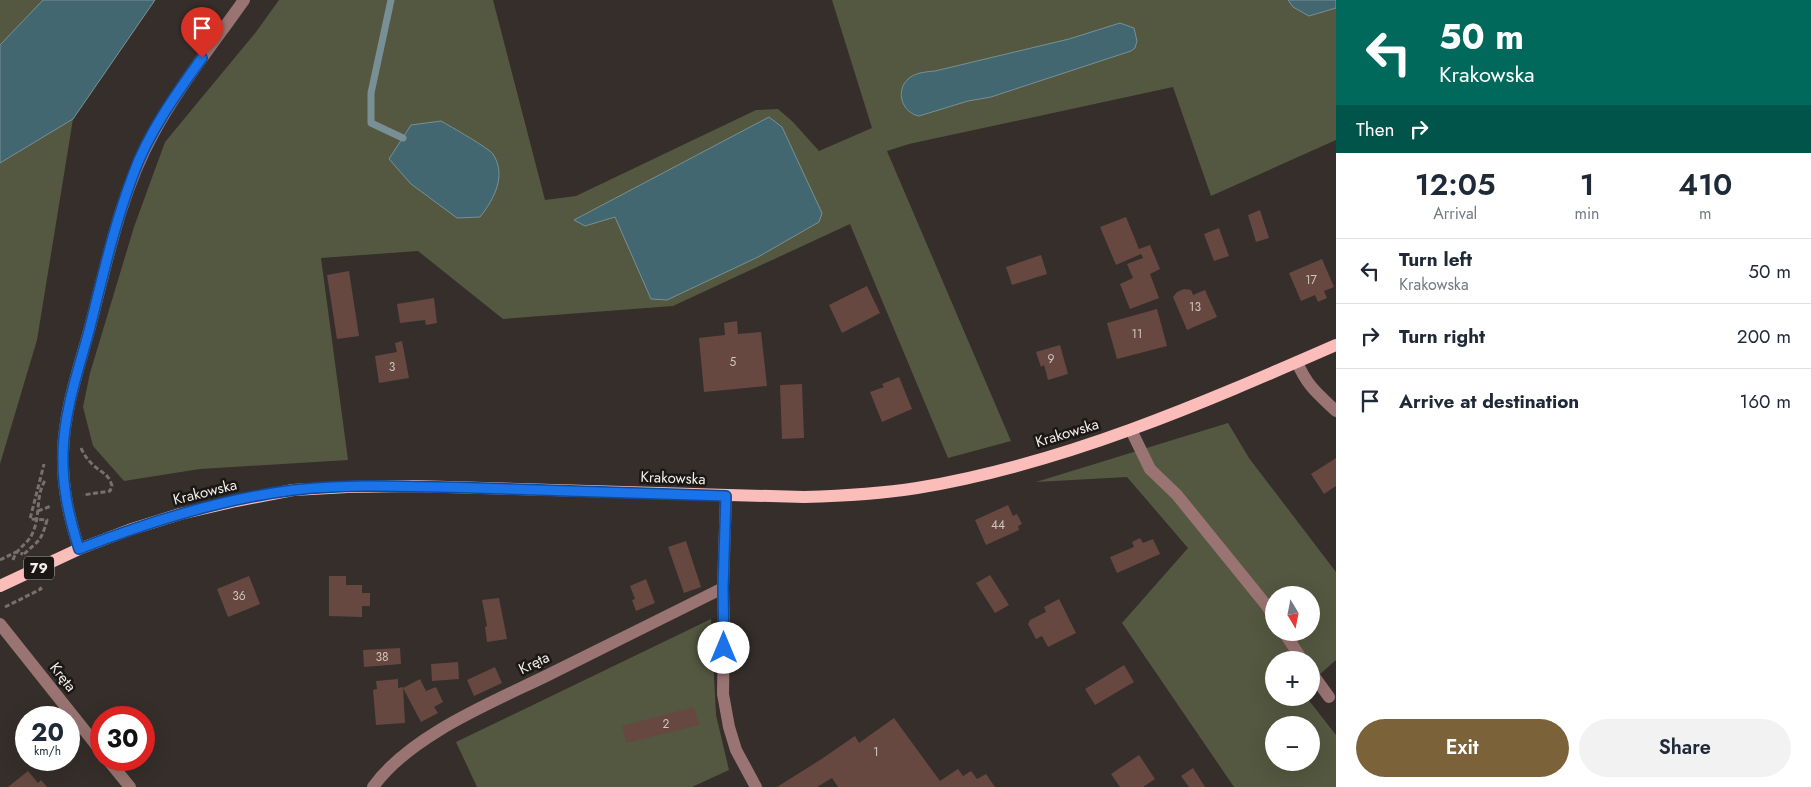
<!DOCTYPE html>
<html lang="en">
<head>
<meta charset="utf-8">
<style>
	body { margin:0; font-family:Jost,sans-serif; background:#f2f2f3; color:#1f2937; height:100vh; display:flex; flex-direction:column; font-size:19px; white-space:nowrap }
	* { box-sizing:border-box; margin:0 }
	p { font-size:16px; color:#747a83 }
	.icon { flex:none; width:28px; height:28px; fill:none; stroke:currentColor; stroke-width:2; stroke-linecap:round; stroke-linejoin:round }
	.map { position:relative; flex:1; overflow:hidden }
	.drawer { display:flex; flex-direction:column; background:#fff; width:475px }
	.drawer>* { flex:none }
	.top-card { background:#00695c; color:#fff; overflow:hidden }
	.needle { width:32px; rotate:170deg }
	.fabs { position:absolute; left:1265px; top:586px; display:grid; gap:10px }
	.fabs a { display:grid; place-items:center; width:55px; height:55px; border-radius:50%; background:#fff; box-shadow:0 5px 20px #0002; font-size:25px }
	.speed { position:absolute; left:15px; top:706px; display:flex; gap:10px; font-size:25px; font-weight:700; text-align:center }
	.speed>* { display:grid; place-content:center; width:65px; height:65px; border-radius:50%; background:#fff; box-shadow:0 5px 20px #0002; line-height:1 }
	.speed small { font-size:12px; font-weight:400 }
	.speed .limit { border:8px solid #d22; background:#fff; color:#111 }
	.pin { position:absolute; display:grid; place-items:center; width:42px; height:42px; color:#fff; margin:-51px -21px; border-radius:50% 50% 50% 0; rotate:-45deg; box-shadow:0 0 5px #0007 }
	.pin .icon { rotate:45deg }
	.me { position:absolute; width:55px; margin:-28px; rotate:0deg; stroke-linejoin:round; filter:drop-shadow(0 0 4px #0008) }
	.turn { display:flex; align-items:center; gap:18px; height:105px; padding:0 20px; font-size:22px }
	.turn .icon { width:65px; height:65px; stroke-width:2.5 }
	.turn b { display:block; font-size:35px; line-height:42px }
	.then { display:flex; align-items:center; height:48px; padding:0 20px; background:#0003; gap:10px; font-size:19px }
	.eta { display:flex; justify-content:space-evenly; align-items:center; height:85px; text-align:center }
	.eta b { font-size:30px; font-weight:600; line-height:35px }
	.button { display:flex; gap:10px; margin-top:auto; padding:10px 20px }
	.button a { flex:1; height:58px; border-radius:30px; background:#7c6239; color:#fff; font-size:20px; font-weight:600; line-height:58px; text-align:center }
	.button a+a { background:#f2f2f3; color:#1f2937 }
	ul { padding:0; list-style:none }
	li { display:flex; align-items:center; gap:15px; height:65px; padding:0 20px; border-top:1px solid #e0e1e3 }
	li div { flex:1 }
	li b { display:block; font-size:19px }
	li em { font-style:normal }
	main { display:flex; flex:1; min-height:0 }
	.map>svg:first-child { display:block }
	.green { fill:#545840; fill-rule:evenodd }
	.water { fill:#436770; stroke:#789095 }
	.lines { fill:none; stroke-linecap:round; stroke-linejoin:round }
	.stream { stroke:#789095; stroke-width:7 }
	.building { fill:#664841 }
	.path { stroke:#77716e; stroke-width:3; stroke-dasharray:5 2.5; stroke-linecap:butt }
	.minor { stroke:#997472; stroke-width:12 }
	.major { stroke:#fabdba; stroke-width:12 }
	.route-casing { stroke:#114b97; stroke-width:12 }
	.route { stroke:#1a73e8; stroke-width:9 }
	.labels { text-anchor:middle; stroke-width:5; stroke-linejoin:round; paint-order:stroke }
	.number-label { font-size:12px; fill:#cfc4c0 }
	.shield { fill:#1a1715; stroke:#b1aeab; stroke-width:1 }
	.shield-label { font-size:14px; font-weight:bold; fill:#f2eeeb }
	.street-label { font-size:15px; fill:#f2eeeb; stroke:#1a1715 }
</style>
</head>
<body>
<main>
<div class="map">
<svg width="1336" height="787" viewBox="0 0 1336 787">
	<rect width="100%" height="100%" fill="#352e2b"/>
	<path class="green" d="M 0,0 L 155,0 L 73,119 L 37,340 L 0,464 Z
		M 279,0 L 493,0 L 545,200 L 576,196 L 756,110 L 778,109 L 793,122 L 819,151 L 872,128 L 832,0 L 1336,0 L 1336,140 L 1211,196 L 1173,87 L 909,144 L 887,151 L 1011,441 L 948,458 L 850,224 L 673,306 L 503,319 L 418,251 L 321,258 L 348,460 L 200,469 L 124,481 L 93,446 L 83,407 L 90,373 L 134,227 L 165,142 L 256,32 Z
		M 1228,423 L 1249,458 L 1336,572 L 1336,660 L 1311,682 L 1311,660 L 1274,660 L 1274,698 L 1307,698 L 1336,735 L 1336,787 L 1234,787 L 1122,623 L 1188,548 L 1127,477 L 1036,482 ZM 1274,595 L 1311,595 L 1311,632 L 1274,632 ZM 1274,725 L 1311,725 L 1311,762 L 1274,762 Z
		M 711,619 L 716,715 L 729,770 L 692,787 L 477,787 L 456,742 Z"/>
	<path class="water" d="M 43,0 L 155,0 L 73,119 L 0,163 L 0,45 Z
		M 1288,0 L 1336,0 L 1336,8 L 1309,16 L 1293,7 Z
		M 1120,23 L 1134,28 L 1137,41 L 1135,48 L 1131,51 L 991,97 L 968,101 L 919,116 C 902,113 895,91 908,79 C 916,72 926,72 935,71 L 1069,39 Z
		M 769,117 L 782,127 L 822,213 L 819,222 L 758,257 L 667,300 L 651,299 L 615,217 L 585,226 L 574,220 Z
		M 441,121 C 450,126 490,149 493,154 C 507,176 494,199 480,217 L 457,218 L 411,184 L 389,159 L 411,125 Z"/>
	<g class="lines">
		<path class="stream" d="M 391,0 L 371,93 L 371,123 L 403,138"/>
	</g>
	<path class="building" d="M 1260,210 L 1269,238 L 1256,242 L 1248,215 Z
		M 1126,217 L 1139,249 L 1150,245 L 1160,269 L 1150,274 L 1159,298 L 1130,309 L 1120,284 L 1133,278 L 1127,264 L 1143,258 L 1141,254 L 1116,265 L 1100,227 Z
		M 1219,228 L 1229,256 L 1214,261 L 1204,234 Z
		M 1041,255 L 1047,274 L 1012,285 L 1006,267 Z
		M 1322,259 L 1334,287 L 1324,291 L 1327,298 L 1318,302 L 1315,295 L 1301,301 L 1289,273 Z
		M 349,271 L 359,336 L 337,339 L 327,275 Z
		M 867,286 L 880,313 L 842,333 L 829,305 Z
		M 1184,289 L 1191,290 L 1193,295 L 1205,290 L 1217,317 L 1187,330 L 1173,297 L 1177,292 Z
		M 434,298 L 437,323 L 426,325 L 425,320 L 400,323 L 397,304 Z
		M 1157,309 L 1167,346 L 1117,359 L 1107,323 Z
		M 737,321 L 738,334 L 761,332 L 767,386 L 704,392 L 699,338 L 725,335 L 724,323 Z
		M 402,341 L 409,378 L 379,383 L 375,356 L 397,352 L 395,343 Z
		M 1060,345 L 1068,374 L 1048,380 L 1044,365 L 1041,367 L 1036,352 Z
		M 899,377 L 912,409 L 882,422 L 870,392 L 884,387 L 882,384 Z
		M 802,384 L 804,438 L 782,439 L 780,385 Z
		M 1336,458 L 1336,486 L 1324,494 L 1311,474 Z
		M 1008,505 L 1013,516 L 1017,514 L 1022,524 L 1018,526 L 1019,530 L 986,545 L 975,520 Z
		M 1140,538 L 1143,543 L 1153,539 L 1160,554 L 1117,573 L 1110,557 L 1134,547 L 1132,542 Z
		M 686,541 L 701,587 L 684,593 L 668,547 Z
		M 990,575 L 1009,605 L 995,613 L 976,583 Z
		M 249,576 L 260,604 L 228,617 L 217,589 Z
		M 329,576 L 346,576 L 346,585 L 362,585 L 362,593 L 370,593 L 370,606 L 362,606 L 362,617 L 329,616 Z
		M 646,579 L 655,603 L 636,611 L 632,600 L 635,599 L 630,586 Z
		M 499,598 L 507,639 L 487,642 L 485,627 L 487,626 L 482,600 Z
		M 1059,599 L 1076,633 L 1048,647 L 1042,636 L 1036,639 L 1028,624 L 1030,620 L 1046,612 L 1044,607 Z
		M 400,648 L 401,664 L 364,667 L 363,650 Z
		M 458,662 L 459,679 L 432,681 L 431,664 Z
		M 1124,665 L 1134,682 L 1095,705 L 1085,689 Z
		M 495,667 L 502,683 L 474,696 L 467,680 Z
		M 398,679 L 398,688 L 403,687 L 405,723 L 376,725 L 373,690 L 377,689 L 376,681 Z
		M 420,679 L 426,691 L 436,687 L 443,702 L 434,707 L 438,713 L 421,722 L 403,688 Z
		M 694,707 L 699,725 L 626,743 L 622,726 Z
		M 894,718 L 940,781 L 958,769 L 963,776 L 971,771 L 977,779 L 986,774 L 995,787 L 838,787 L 832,778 L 817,787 L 777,787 L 820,760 L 855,736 L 859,743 Z
		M 1139,755 L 1155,779 L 1143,787 L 1120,787 L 1111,774 Z
		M 1193,768 L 1205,787 L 1189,787 L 1181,776 Z
		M 28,771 L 38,783 L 41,780 L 47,787 L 8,787 Z"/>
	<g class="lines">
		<path class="path" d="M 81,448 C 84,455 88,460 93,465 C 102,473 109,474 112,486 L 110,491 L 83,495
			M 38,511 L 51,506
			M 24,554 C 39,540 41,542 47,520 L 30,519 L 44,464
			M 0,560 L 16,552 L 23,554
			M 13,560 C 17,547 29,544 33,532 C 41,514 35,495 46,479
			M 5,607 L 41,589 L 39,586"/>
		<path class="minor" d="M 1297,362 C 1307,386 1318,394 1336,411
			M 1131,430 L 1150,469 L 1177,495 L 1267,606 L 1274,617
			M 726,496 L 723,588 L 724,632 L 723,694 L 729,727 L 736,750 L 756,787
			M 79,549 C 69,517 62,487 63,453 C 64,410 79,368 90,327 C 107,262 120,194 153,134 C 179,86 213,44 244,0
			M 0,624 L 101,751
			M 1284,632 L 1302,660
			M 1311,672 L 1329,697
			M 108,760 L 130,787
			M 373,787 C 410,735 493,702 548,675 C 606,646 665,617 723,588"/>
		<path class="major" d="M 0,586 L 79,549 L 129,530 L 180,514 L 236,501 L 293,490 L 348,487 L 412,486 L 804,497 C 842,496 879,494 917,488 C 1063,464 1201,404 1336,345"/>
	</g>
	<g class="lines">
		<defs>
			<path id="route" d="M 202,58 C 176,94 148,133 133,175 C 114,225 102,279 89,331 C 78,371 64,412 63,453 C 62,487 69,517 79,549 C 148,522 220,499 294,490 C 354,483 415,487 476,488 C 559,491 643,493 726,496 L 723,588 L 724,648"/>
		</defs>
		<use href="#route" class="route-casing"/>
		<use href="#route" class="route"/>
	</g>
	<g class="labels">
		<g class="number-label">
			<text x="1311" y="284">17</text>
			<text x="1195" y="311">13</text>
			<text x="1137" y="338">11</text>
			<text x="1051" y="363">9</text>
			<text x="733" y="366">5</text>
			<text x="392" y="371">3</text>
			<text x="998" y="529">44</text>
			<text x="239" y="600">36</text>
			<text x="382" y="661">38</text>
			<text x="666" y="728">2</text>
			<text x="876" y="756">1</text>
		</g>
		<rect class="shield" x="24" y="556.5" width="30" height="23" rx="4"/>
		<g class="shield-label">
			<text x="39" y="573">79</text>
		</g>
		<g class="street-label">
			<text transform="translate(1067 433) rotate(-17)" y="5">Krakowska</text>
			<text transform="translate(673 478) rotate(2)" y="5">Krakowska</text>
			<text transform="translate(205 492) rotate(-14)" y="5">Krakowska</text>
			<text transform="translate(534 663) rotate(-26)" y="5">Kręta</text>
			<text transform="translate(63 677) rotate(52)" y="5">Kręta</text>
		</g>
	</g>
</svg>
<div class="fabs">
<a><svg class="needle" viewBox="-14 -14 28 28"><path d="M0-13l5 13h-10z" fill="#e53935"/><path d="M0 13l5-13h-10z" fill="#747a83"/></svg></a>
<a>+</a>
<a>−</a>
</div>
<div class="speed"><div>20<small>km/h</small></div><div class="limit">30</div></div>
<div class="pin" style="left:202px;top:58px;background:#d93025"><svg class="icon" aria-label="arrive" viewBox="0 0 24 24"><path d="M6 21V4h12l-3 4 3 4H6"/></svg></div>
<svg class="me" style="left:724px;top:648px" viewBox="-20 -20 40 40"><circle r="19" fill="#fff"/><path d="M0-13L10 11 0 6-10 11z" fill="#1a73e8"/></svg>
</div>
<section class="drawer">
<div class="top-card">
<div class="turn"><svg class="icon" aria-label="left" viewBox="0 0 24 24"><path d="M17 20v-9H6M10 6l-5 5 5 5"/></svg><div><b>50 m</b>Krakowska</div></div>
<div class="then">Then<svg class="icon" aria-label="right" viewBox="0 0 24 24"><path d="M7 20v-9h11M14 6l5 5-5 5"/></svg></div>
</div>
<div class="eta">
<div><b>12:05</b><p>Arrival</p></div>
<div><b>1</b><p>min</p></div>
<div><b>410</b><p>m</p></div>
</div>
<ul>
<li><svg class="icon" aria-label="left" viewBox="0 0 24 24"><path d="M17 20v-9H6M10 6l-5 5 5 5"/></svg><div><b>Turn left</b><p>Krakowska</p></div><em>50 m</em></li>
<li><svg class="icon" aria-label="right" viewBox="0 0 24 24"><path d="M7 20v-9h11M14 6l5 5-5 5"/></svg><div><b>Turn right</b></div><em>200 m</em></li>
<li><svg class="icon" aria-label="arrive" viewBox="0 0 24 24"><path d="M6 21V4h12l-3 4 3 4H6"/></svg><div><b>Arrive at destination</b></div><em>160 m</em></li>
</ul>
<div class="button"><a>Exit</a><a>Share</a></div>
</section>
</main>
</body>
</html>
